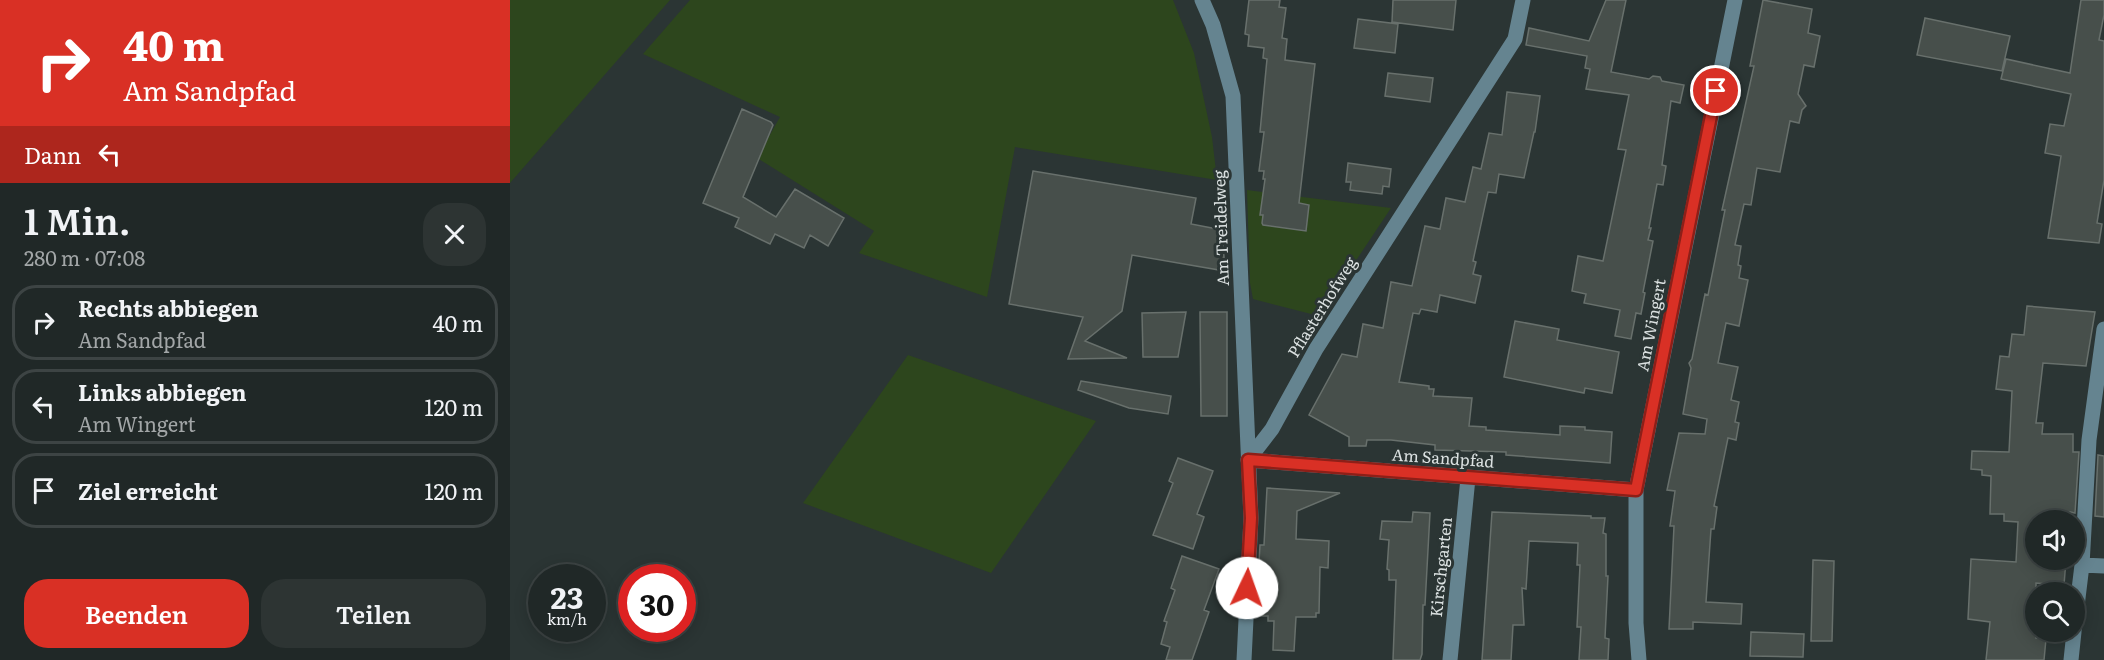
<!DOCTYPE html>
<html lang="de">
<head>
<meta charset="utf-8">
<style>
	body { margin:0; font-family:Literata,serif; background:#2d3433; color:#f1f3f6; height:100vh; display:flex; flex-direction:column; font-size:22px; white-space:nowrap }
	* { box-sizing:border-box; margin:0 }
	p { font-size:20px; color:#a2a6a7 }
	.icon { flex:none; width:33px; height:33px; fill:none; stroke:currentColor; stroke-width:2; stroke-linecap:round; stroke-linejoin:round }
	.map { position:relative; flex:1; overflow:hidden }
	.drawer { display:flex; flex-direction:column; background:#202827; width:510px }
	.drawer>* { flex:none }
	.guide { background:#d93025; color:#fff; overflow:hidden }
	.buttons { position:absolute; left:1515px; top:510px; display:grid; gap:12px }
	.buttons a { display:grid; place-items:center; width:60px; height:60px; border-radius:50%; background:#202827; box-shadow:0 3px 15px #0003,0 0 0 2px #3d4444; font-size:30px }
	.speed { position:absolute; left:18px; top:564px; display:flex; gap:12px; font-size:30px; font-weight:700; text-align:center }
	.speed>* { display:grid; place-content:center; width:78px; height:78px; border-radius:50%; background:#202827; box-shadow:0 3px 15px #0003,0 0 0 2px #3d4444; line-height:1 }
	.speed small { font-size:15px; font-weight:400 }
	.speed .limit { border:9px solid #d22; background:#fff; color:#111 }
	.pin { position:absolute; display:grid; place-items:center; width:51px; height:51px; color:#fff; margin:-26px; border:3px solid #fff; border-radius:50%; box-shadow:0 2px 6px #0007 }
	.me { position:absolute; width:66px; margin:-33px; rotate:3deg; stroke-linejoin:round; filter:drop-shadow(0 0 4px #0008) }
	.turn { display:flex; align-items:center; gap:21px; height:126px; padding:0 24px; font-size:27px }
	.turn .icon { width:78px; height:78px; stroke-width:2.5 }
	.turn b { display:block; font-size:42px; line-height:51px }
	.then { display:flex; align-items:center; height:57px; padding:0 24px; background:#0003; gap:12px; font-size:22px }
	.round { display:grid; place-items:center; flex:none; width:63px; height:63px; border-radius:24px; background:#2d3433 }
	.overview { display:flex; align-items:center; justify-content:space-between; height:102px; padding:0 24px }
	h1 { font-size:36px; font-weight:600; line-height:45px }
	.cta { display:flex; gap:12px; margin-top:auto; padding:12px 24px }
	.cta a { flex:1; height:69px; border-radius:24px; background:#d93025; color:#fff; font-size:24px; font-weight:600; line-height:69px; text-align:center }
	.cta a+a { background:#2d3433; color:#f1f3f6 }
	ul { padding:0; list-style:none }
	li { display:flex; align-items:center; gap:18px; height:75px; margin:0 12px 9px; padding:0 12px; border:3px solid #3d4444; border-radius:24px }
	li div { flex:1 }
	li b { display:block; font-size:22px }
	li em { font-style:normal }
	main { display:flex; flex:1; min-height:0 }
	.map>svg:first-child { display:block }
	.green { fill:#2d461d }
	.building { fill:#474f4b; stroke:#68706c; stroke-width:1.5 }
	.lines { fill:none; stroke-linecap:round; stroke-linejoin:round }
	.minor { stroke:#658490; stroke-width:15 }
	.route-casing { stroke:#8d1f18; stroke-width:15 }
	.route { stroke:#d93025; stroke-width:10 }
	.labels { text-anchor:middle; stroke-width:6; stroke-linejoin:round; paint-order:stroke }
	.street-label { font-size:16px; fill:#dbe1e1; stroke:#2b3534 }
</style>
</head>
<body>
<main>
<section class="drawer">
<div class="guide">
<div class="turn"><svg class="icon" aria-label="right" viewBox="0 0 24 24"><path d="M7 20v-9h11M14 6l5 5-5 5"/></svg><div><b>40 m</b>Am Sandpfad</div></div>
<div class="then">Dann<svg class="icon" aria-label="left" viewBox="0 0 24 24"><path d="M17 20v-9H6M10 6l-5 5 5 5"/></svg></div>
</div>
<div class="overview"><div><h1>1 Min.</h1><p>280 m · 07:08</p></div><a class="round"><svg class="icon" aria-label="close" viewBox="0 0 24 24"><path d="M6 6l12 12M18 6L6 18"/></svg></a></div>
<ul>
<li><svg class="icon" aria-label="right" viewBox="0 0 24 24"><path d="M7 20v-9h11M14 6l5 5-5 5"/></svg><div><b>Rechts abbiegen</b><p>Am Sandpfad</p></div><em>40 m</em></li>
<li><svg class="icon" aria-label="left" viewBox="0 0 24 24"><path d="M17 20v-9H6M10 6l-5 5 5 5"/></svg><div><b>Links abbiegen</b><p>Am Wingert</p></div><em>120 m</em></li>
<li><svg class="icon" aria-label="arrive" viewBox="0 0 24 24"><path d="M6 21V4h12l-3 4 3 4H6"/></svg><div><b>Ziel erreicht</b></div><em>120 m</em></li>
</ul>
<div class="cta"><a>Beenden</a><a>Teilen</a></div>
</section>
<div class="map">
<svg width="1594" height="660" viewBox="0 0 1594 660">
	<rect width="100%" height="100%" fill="#2b3534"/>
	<path class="green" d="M 0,0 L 160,0 L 0,183 Z
		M 180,0 L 663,0 L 684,53 L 702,137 L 707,180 L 505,147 L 477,297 L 349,253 L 364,231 L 247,158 L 270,117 L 133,54 Z
		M 737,190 L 881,208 L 809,316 L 743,299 L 740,283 Z
		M 398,355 L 586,421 L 481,573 L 293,503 Z"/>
	<path class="building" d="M 739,0 L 770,0 L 769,7 L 776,8 L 772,38 L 777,39 L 775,60 L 805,64 L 789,203 L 799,205 L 796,231 L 753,225 L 752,223 L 753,215 L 750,215 L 755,179 L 753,179 L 754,171 L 749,171 L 754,132 L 750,132 L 757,59 L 753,58 L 754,48 L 738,46 L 739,35 L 735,34 Z
		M 883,0 L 946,0 L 943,30 L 882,22 Z
		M 1096,0 L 1116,0 L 1101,72 L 1139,79 L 1143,76 L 1150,77 L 1152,81 L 1174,85 L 1170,103 L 1161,101 L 1152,165 L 1156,166 L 1153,185 L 1147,184 L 1139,228 L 1141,228 L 1138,240 L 1143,241 L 1133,292 L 1135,293 L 1131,314 L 1126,313 L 1121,339 L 1105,336 L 1110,310 L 1074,303 L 1076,294 L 1062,291 L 1068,256 L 1093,261 L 1116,150 L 1108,149 L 1119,95 L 1076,89 L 1080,69 L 1075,68 L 1077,56 L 1016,45 L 1019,28 L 1079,41 Z
		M 1253,0 L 1302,9 L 1298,33 L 1310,36 L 1304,67 L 1294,65 L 1288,94 L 1296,106 L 1292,110 L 1289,123 L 1280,121 L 1270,172 L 1247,168 L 1241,205 L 1234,204 L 1225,245 L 1231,246 L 1228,265 L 1231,266 L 1229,278 L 1238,280 L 1229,326 L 1216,323 L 1208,363 L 1228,367 L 1221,400 L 1229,402 L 1225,422 L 1229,423 L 1226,440 L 1218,438 L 1204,506 L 1207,507 L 1204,529 L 1201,529 L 1196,602 L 1232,604 L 1231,624 L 1183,622 L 1183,629 L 1159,629 L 1164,526 L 1160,526 L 1165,491 L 1157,490 L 1169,433 L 1195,434 L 1197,419 L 1173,414 L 1181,368 L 1179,363 L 1182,359 L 1195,294 L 1198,295 L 1215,210 L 1212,210 L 1244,66 L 1240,66 Z
		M 1571,0 L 1594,0 L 1594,15 L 1589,40 L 1594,41 L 1594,180 L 1587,223 L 1592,224 L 1589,243 L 1538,238 L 1551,156 L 1535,153 L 1540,124 L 1554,126 L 1561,94 L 1491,79 L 1496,59 L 1560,73 Z
		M 1415,18 L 1500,36 L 1492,71 L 1407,55 Z
		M 848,19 L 888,24 L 885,53 L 844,48 Z
		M 878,73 L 923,78 L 920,102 L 875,96 Z
		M 997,92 L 1030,96 L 1025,132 L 1024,132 L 1014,178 L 989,174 L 986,193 L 978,192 L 963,261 L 966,262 L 963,274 L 971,276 L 965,303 L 930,295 L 927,312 L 911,309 L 909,314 L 903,313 L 889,382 L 919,386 L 919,389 L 924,389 L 923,396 L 962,398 L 959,426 L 976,427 L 976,430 L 1050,435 L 1050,426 L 1075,427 L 1075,430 L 1102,432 L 1100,463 L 996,455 L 996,452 L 925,450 L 925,445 L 881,440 L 857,440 L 856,446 L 839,446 L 839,437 L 799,415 L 832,354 L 847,357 L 853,324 L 873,328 L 881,282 L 902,286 L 915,226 L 930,229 L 936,198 L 955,202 L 963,167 L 971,169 L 979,133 L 992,135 Z
		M 232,109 L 261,122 L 263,125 L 233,197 L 266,217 L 285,189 L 334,218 L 318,246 L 300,235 L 294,248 L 265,234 L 260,244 L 225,227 L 229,218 L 193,203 Z
		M 838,163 L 881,169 L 879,187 L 873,186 L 872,194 L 840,190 L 841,182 L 836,182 Z
		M 523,171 L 686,198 L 681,224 L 712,230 L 715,271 L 622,255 L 612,311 L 575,341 L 617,358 L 558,359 L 573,317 L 499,304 Z
		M 1517,306 L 1585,312 L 1576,366 L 1533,363 L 1526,423 L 1533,423 L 1532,434 L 1563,434 L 1563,452 L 1569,452 L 1565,513 L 1560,512 L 1558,520 L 1526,520 L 1526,560 L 1556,560 L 1554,585 L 1526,583 L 1526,638 L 1536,639 L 1534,660 L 1476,660 L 1480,622 L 1458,619 L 1461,559 L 1506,562 L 1508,522 L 1494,521 L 1494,514 L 1480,514 L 1481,476 L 1472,475 L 1472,470 L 1461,469 L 1462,451 L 1499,452 L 1502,391 L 1486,389 L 1490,356 L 1499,357 L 1502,334 L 1514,335 Z
		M 676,312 L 668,357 L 633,357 L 632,313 Z
		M 690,312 L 717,312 L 717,416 L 691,416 Z
		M 1005,321 L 1049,329 L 1047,340 L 1109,352 L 1102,393 L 1075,388 L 1074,393 L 994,377 Z
		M 571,381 L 661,396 L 658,414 L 619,408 L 568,390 Z
		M 1588,455 L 1594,456 L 1594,517 L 1585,516 Z
		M 668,458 L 703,471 L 687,514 L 694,517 L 683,549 L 643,535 L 663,483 L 659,481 Z
		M 757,488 L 830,493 L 787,511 L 786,539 L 819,541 L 818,568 L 810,567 L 809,613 L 806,613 L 806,617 L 786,617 L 784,651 L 763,650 L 764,621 L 758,621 L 758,616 L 746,616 L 750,545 L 754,545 Z
		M 903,512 L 920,513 L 915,605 L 913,605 L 912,654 L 910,660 L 883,660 L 886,580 L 879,580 L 879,570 L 877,569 L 879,540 L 870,539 L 872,521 L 902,522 Z
		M 982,512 L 1081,516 L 1081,518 L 1095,518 L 1093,533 L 1096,534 L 1096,576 L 1098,576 L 1095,638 L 1099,639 L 1098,660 L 1069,660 L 1071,627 L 1067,627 L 1070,565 L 1067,565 L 1068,543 L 1019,541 L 1016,589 L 1012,588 L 1014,625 L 1003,625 L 1001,660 L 972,660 Z
		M 672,556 L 709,569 L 694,610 L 699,612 L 682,660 L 656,660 L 660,647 L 651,644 L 657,622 L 654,621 L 665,590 L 661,588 Z
		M 1303,560 L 1324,561 L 1322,641 L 1301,641 Z
		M 1241,632 L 1294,634 L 1293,657 L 1240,656 Z"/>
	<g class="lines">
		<path class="minor" d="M 692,0 L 703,25 L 723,96 L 741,518 L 734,660
			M 738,460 L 762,429 L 806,349 L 1005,39 L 1013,0
			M 738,460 L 1126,490
			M 1572,565 L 1594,566
			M 1564,631 L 1572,565 L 1579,440 L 1594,329
			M 940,660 L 958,478
			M 1129,660 L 1126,623 L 1126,490 L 1225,0
			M 1561,660 L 1564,632"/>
	</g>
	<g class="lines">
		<defs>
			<path id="route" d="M 737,588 L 741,518 L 738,460 L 1126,490 L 1206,91"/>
		</defs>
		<use href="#route" class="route-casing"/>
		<use href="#route" class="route"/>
	</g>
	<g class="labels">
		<g class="street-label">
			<text transform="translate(711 228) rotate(-92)" y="6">Am Treidelweg</text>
			<text transform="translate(812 307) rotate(-58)" y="6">Pflasterhofweg</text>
			<text transform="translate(1141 325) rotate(-79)" y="6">Am Wingert</text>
			<text transform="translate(933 458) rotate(4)" y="6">Am Sandpfad</text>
			<text transform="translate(931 567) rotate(-84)" y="6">Kirschgarten</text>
		</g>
	</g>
</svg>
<div class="buttons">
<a><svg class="icon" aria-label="sound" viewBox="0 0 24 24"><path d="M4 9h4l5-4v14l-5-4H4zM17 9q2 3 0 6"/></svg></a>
<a><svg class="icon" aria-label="search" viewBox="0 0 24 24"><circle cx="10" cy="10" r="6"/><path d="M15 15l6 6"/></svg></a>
</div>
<div class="speed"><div>23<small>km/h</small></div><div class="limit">30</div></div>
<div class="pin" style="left:1206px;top:91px;background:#d93025"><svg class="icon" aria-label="arrive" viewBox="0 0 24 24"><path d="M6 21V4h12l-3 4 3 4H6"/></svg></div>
<svg class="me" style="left:737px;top:588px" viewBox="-20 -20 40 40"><circle r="19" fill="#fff"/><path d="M0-13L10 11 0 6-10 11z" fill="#d93025"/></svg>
</div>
</main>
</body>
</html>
